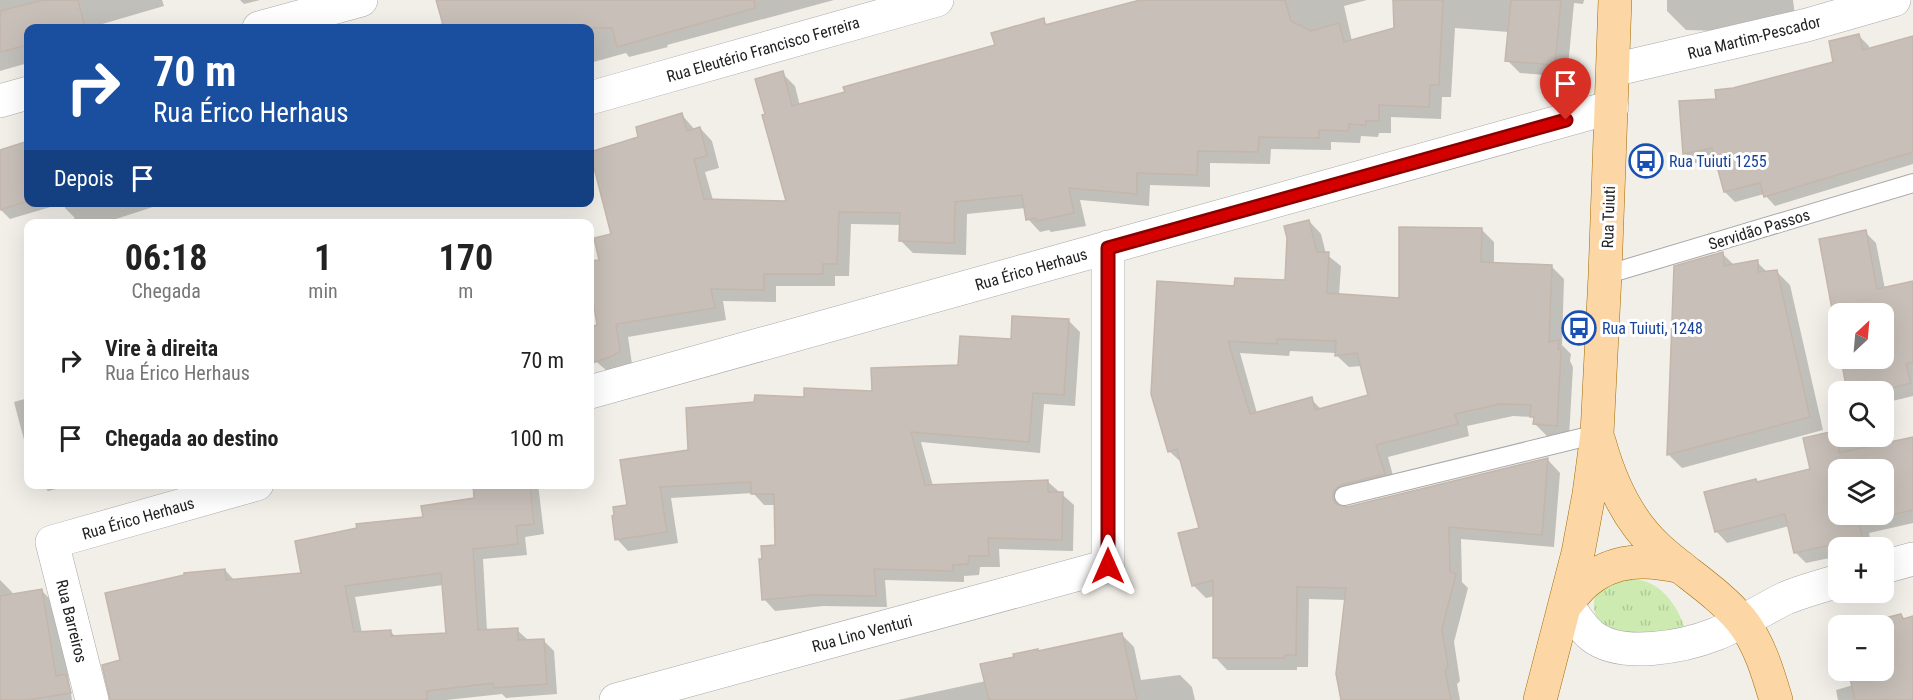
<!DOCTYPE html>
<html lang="pt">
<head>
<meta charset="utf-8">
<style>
	body { margin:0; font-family:"Roboto Condensed",sans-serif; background:#f2f2f2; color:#222; height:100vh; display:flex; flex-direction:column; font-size:22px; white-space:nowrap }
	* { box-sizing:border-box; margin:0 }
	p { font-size:20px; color:#767676 }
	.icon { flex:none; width:33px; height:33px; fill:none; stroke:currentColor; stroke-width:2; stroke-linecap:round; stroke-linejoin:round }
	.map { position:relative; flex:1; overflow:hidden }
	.details { position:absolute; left:24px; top:219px; width:570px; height:270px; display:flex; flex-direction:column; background:#fff; border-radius:12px; box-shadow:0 6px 24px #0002 }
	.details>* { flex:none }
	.top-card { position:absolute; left:24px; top:24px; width:570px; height:183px; border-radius:12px; box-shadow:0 6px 24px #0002; background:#1a4fa0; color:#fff; overflow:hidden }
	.needle { width:39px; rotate:26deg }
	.buttons { position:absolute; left:1828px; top:303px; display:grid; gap:12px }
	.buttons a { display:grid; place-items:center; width:66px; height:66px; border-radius:12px; background:#fff; box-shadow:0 6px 24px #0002; font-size:30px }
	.pin { position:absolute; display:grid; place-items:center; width:51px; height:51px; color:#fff; margin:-62px -26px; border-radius:50% 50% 50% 0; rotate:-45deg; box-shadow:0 0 6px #0007 }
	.pin .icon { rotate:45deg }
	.me { position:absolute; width:66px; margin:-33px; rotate:0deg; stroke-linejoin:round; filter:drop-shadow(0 0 4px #0008) }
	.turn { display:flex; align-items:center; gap:21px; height:126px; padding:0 30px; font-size:27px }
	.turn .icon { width:78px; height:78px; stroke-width:2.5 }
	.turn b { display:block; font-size:42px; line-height:51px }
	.then { display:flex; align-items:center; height:57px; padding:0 30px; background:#0003; gap:12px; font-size:22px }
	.eta { display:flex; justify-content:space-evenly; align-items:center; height:102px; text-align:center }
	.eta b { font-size:36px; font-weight:700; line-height:42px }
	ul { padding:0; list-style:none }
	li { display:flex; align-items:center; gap:18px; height:78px; padding:0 30px }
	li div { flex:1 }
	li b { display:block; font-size:22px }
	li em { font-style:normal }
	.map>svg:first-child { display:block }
	.grass { fill:url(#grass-tufts) }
	.shadow { fill:#0003; fill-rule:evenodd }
	.building { fill:#c7bfb8; stroke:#c4b6ab; stroke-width:1.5; fill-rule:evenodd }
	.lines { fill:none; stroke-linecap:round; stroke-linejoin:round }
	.lane-casing { stroke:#a9a9a9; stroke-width:20 }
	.street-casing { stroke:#a9a9a9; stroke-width:34 }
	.primary-casing { stroke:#a06b00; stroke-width:34 }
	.lane { stroke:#fff; stroke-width:18 }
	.street { stroke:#fff; stroke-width:33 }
	.primary { stroke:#fcd6a4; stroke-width:33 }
	.route-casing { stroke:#8a0000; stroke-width:15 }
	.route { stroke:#d40000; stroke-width:10 }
	.labels { text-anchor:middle; stroke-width:6; stroke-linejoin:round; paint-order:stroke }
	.street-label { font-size:16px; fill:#222; stroke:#fff }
	.transit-label { font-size:16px; fill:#164399; stroke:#fff; text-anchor:start }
</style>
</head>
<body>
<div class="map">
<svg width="1913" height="700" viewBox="0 0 1913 700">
	<defs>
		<pattern id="grass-tufts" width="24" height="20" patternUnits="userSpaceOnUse" patternTransform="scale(1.5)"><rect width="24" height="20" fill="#cdebb0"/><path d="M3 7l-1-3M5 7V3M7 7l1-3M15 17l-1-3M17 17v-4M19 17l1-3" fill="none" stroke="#b0c997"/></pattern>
	</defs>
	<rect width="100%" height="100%" fill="#f2efe9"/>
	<path class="grass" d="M 1623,578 C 1630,579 1640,579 1647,582 C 1667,590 1678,609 1685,628 C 1668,630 1629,637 1614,633 C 1597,628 1585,601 1602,588 C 1607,584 1617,581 1623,578 Z"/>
	<path class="shadow" d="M 0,0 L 162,0 L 164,6 L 92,27 L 92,28 L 28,28 L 28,63 L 0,71 Z
		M 240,0 L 260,0 L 244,4 Z
		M 449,0 L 834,0 L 667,45 L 668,47 L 629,57 L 626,53 L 590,63 L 590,28 L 421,28 L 444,23 Z
		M 1146,0 L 1367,0 L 1344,6 L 1352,41 L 1395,29 L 1395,0 L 1584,0 L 1583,4 L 1574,3 L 1567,77 L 1520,73 L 1507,60 L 1509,32 L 1455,28 L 1451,97 L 1442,97 L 1441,119 L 1391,117 L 1391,133 L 1379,133 L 1378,137 L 1361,136 L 1360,143 L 1331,142 L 1331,150 L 1271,149 L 1270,164 L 1210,163 L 1210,187 L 1150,185 L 1149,206 L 1080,200 L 1086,226 L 1051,232 L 1049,230 L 1040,232 L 1028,219 L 1026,208 L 967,214 L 966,255 L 913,253 L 900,240 L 901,225 L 851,224 L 849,276 L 835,276 L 835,286 L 776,286 L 776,302 L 723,301 L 726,320 L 628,337 L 632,364 L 607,371 L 590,356 L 590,328 L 598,326 L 590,273 L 590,263 L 601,261 L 613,235 L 640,138 L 682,115 L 695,130 L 700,128 L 712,141 L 719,168 L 705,172 L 713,200 L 788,203 L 767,115 L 782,73 L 795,86 L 800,106 L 997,47 L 1043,20 L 1049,26 Z
		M 1667,0 L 1793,0 L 1797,31 L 1789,33 L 1686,30 L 1667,11 Z
		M 1859,36 L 1869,46 L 1869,49 L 1913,37 L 1913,164 L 1775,206 L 1764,194 L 1735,202 L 1725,192 L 1717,159 L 1695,163 L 1685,153 L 1718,100 L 1734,90 L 1835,63 Z
		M 28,143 L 28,202 L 168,202 L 107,222 L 107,224 L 76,224 L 74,217 L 65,208 L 64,203 L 10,219 L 0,209 L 0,151 Z
		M 316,202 L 334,202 L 320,206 Z
		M 1309,221 L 1321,234 L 1326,254 L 1341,266 L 1339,295 L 1401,300 L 1482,230 L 1494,242 L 1494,264 L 1551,266 L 1564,279 L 1562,345 L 1571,354 L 1570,361 L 1573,367 L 1569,437 L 1547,436 L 1535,424 L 1535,419 L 1533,417 L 1513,416 L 1467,426 L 1469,436 L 1388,457 L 1396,487 L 1348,501 L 1345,508 L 1347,509 L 1548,460 L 1560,473 L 1554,547 L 1461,539 L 1462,582 L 1468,588 L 1454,642 L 1460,681 L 1457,684 L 1460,700 L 1343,700 L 1346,600 L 1309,599 L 1308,667 L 1297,667 L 1297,670 L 1227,670 L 1215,657 L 1215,596 L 1206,598 L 1193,585 L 1201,529 L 1183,464 L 1169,451 L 1236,288 L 1286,281 ZM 1290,351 L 1336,353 L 1336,355 L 1349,367 L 1362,366 L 1370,396 L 1322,410 L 1311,399 L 1257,413 L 1240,353 L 1289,356 Z
		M 1865,232 L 1876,243 L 1885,289 L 1913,283 L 1913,396 L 1884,403 L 1884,392 L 1849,392 L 1884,358 L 1884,314 L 1839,314 L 1839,339 L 1820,240 Z
		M 1722,253 L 1735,266 L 1757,262 L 1767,272 L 1776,271 L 1790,285 L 1823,430 L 1682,468 L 1669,455 L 1675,267 Z
		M 1068,320 L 1080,332 L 1075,406 L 1044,404 L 1040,453 L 921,442 L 933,486 L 1047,481 L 1074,505 L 1073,551 L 999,549 L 1000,567 L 980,567 L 979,575 L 964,576 L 964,582 L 885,580 L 887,607 L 823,606 L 775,611 L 764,599 L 776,547 L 776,505 L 764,505 L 753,493 L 671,498 L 678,543 L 628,551 L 617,539 L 629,506 L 690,451 L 806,399 L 874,392 L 959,367 L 1012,340 Z
		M 28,398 L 28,455 L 14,402 Z
		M 1884,410 L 1891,443 L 1913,439 L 1913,523 L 1869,533 L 1872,548 L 1839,548 L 1839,556 L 1806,563 L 1795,552 L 1789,526 L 1727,543 L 1716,531 L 1758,483 L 1812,470 L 1839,432 L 1839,436 L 1884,436 ZM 1839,470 L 1884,470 L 1884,514 L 1839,514 Z
		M 42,484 L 76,484 L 48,491 Z
		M 474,484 L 538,484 L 544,534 L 525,537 L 527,555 L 483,559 L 487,631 L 517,630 L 528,640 L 543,640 L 554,651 L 557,694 L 506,698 L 502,694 L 446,700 L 115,700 L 121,661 L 225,570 L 235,581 L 303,574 L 424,518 L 476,499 ZM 443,585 L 447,634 L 396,637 L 391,632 L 362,633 L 355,597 Z
		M 0,580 L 12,592 L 13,596 L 42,591 L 57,606 L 72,700 L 0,700 Z
		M 1901,615 L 1906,620 L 1913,618 L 1913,700 L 1838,700 L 1836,690 L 1853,685 L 1884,670 Z
		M 1122,635 L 1134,647 L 1141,680 L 1180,675 L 1192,687 L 1195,700 L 898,700 L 986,681 L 1015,658 L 1037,650 L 1039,652 Z"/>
	<path class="building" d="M 43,0 L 78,0 L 85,28 L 28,28 L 28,45 L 0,52 L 0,11 Z
		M 436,0 L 754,0 L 755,8 L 617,47 L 612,28 L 444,28 Z
		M 1140,0 L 1285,0 L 1291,21 L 1311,31 L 1339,23 L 1344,42 L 1394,28 L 1393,0 L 1443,0 L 1439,85 L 1430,85 L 1429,107 L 1379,105 L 1379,121 L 1366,121 L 1366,125 L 1349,124 L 1348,131 L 1319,130 L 1319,138 L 1259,137 L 1258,152 L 1198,151 L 1197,175 L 1137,173 L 1137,194 L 1069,188 L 1074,213 L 1037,221 L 1036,218 L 1026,220 L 1022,195 L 955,202 L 954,243 L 899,241 L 900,213 L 839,212 L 837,264 L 823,264 L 823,274 L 764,274 L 764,290 L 711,289 L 715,308 L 616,324 L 620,351 L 612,356 L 590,364 L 590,327 L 597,325 L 590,282 L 590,261 L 599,260 L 594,238 L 611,234 L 590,152 L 638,137 L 636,127 L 682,113 L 687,131 L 700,127 L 707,156 L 694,159 L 704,199 L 786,201 L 762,115 L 765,114 L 755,79 L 783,71 L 792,106 L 845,92 L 843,87 L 995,45 L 991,33 L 1044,18 L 1045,25 Z
		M 1511,0 L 1561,0 L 1555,65 L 1505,61 Z
		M 1859,34 L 1863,50 L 1913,36 L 1913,152 L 1764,197 L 1760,183 L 1724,192 L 1712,148 L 1683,154 L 1679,101 L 1716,99 L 1715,90 L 1733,88 L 1833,62 L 1829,41 Z
		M 28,141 L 28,201 L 0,210 L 0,150 Z
		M 1309,220 L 1317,252 L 1329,252 L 1327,293 L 1399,298 L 1399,227 L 1482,228 L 1481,262 L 1552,265 L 1549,342 L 1559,340 L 1558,349 L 1560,349 L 1561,353 L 1557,426 L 1533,424 L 1534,417 L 1530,417 L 1531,405 L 1500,404 L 1455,414 L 1458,424 L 1376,445 L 1385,474 L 1341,485 L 1336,488 L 1333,493 L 1333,499 L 1336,504 L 1347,507 L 1548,458 L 1542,535 L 1449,527 L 1450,572 L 1456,574 L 1442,629 L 1448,667 L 1445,671 L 1451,700 L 1341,700 L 1336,674 L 1346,588 L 1297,587 L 1296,655 L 1285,655 L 1285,658 L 1213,658 L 1213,580 L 1192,586 L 1178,533 L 1199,528 L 1177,449 L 1168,452 L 1151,394 L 1157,281 L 1234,286 L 1235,278 L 1285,280 L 1287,238 L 1284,226 ZM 1277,339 L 1336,341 L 1335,356 L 1357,353 L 1368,395 L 1315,410 L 1312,397 L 1250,414 L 1228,341 L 1277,344 Z
		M 1866,230 L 1877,289 L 1913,281 L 1913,362 L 1906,364 L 1911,383 L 1877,392 L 1847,392 L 1841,358 L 1884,358 L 1884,314 L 1839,314 L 1839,347 L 1819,239 Z
		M 1723,252 L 1724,266 L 1758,260 L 1758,272 L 1777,270 L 1810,417 L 1667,455 L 1674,266 Z
		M 1012,316 L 1069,319 L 1064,395 L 1033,393 L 1029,442 L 911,432 L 925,485 L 1048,480 L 1048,492 L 1063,492 L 1062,540 L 988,538 L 989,556 L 969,556 L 968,564 L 953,565 L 953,571 L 874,569 L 876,596 L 811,595 L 762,600 L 759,559 L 762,559 L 761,546 L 775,545 L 774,494 L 751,494 L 751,482 L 660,487 L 667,532 L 615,540 L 612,516 L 614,515 L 613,507 L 627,505 L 620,460 L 688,450 L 686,408 L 754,402 L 755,395 L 804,397 L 804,388 L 872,391 L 871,368 L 958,365 L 960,336 L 1011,339 Z
		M 1839,430 L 1839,453 L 1913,437 L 1913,510 L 1859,522 L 1862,538 L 1794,553 L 1785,514 L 1715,532 L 1704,492 L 1756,479 L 1757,482 L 1810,469 L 1803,438 ZM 1839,470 L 1884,470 L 1884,514 L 1839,514 Z
		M 473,484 L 530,484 L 534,524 L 516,526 L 518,544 L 473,549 L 478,630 L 518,628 L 518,640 L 544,639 L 547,684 L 494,688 L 493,683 L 427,691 L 427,700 L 110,700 L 102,665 L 120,660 L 105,593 L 184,575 L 184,573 L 225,569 L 226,580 L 301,573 L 295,541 L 357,528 L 356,524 L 423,517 L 421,506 L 474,498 ZM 441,573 L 446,633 L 391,636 L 391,630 L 354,632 L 345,586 Z
		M 42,589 L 56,676 L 66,674 L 71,693 L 28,700 L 0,700 L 0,596 Z
		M 1901,614 L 1903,619 L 1913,616 L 1913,700 L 1855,700 L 1848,670 L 1884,670 L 1884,626 L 1853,626 Z
		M 1122,633 L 1137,700 L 989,700 L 980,664 L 1014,657 L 1013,654 L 1038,649 L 1038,651 Z"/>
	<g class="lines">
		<defs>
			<path id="lane" d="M 1605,275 L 1913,183
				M 1344,496 L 1597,434"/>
			<path id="street" d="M 259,28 L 361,0
				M 1613,70 L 1807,25 L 1894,0
				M 590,98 L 937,0
				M 0,101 L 28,93
				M 590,392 L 1612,107
				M 1884,567 L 1913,559
				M 1567,603 C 1574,615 1581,627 1592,636 C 1621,659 1683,647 1716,634 C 1741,624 1763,609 1786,598 C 1803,591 1821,586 1839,581
				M 92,700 L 52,542 L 257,484
				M 616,700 L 1108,566 L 1108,247"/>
			<path id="primary" d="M 1599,441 C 1610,481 1627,520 1658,548 C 1685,573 1718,592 1741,620 C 1759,642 1768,673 1776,700
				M 1567,603 C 1573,596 1579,588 1586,582 C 1614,558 1647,559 1681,567
				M 1540,700 L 1578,553 L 1589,494 L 1597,434 L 1605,275 L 1615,0"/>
		</defs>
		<use href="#lane" class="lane-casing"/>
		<use href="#street" class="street-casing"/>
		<use href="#primary" class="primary-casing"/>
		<use href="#lane" class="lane"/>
		<use href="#street" class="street"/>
		<use href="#primary" class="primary"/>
	</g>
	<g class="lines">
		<defs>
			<path id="route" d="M 1108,566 L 1108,248 L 1566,120"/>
		</defs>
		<use href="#route" class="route-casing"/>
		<use href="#route" class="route"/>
	</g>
	<defs>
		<symbol id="bus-ring" viewBox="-11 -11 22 22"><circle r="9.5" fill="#fff" stroke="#1a4fb4" stroke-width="1.5"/><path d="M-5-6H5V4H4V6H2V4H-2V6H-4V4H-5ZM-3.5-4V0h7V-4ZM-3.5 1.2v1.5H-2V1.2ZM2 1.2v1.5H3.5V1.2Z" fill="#1a4fb4"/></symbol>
	</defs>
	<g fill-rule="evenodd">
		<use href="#bus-ring" x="1627" y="142" width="38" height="38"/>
		<use href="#bus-ring" x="1560" y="309" width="38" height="38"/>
	</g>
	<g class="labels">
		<g class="street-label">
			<text transform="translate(1754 37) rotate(-14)" y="6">Rua Martim-Pescador</text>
			<text transform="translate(763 49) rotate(-16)" y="6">Rua Eleutério Francisco Ferreira</text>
			<text transform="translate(1608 217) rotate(-88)" y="6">Rua Tuiuti</text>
			<text transform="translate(1759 229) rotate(-17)" y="6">Servidão Passos</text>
			<text transform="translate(1031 269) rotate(-16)" y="6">Rua Érico Herhaus</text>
			<text transform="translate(138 518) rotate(-16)" y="6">Rua Érico Herhaus</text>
			<text transform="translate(72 621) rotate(76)" y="6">Rua Barreiros</text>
			<text transform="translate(862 633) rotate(-15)" y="6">Rua Lino Venturi</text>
		</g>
		<g class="transit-label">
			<text x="1669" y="167">Rua Tuiuti 1255</text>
			<text x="1602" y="334">Rua Tuiuti, 1248</text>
		</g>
	</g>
</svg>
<div class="buttons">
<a><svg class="needle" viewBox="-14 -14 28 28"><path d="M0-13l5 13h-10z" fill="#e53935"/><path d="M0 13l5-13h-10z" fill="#767676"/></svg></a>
<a><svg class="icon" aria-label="search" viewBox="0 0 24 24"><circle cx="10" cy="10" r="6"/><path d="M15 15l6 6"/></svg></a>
<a><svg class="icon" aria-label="layers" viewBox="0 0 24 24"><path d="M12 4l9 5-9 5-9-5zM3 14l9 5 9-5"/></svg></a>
<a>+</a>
<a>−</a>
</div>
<div class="pin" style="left:1566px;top:120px;background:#d93025"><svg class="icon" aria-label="arrive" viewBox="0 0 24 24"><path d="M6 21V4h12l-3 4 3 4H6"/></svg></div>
<svg class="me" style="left:1108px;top:566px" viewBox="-20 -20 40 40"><path d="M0-17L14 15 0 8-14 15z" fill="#d40000" stroke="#fff" stroke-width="4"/></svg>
<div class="top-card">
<div class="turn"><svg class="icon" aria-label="right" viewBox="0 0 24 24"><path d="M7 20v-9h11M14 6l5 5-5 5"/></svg><div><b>70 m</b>Rua Érico Herhaus</div></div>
<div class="then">Depois<svg class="icon" aria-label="arrive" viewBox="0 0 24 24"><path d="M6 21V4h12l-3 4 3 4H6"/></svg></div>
</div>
<section class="details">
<div class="eta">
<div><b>06:18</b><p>Chegada</p></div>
<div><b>1</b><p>min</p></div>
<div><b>170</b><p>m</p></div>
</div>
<ul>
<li><svg class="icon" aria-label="right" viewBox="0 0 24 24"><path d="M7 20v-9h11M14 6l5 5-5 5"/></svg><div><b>Vire à direita</b><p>Rua Érico Herhaus</p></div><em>70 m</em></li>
<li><svg class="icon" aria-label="arrive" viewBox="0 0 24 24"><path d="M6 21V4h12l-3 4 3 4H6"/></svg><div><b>Chegada ao destino</b></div><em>100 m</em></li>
</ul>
</section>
</div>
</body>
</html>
